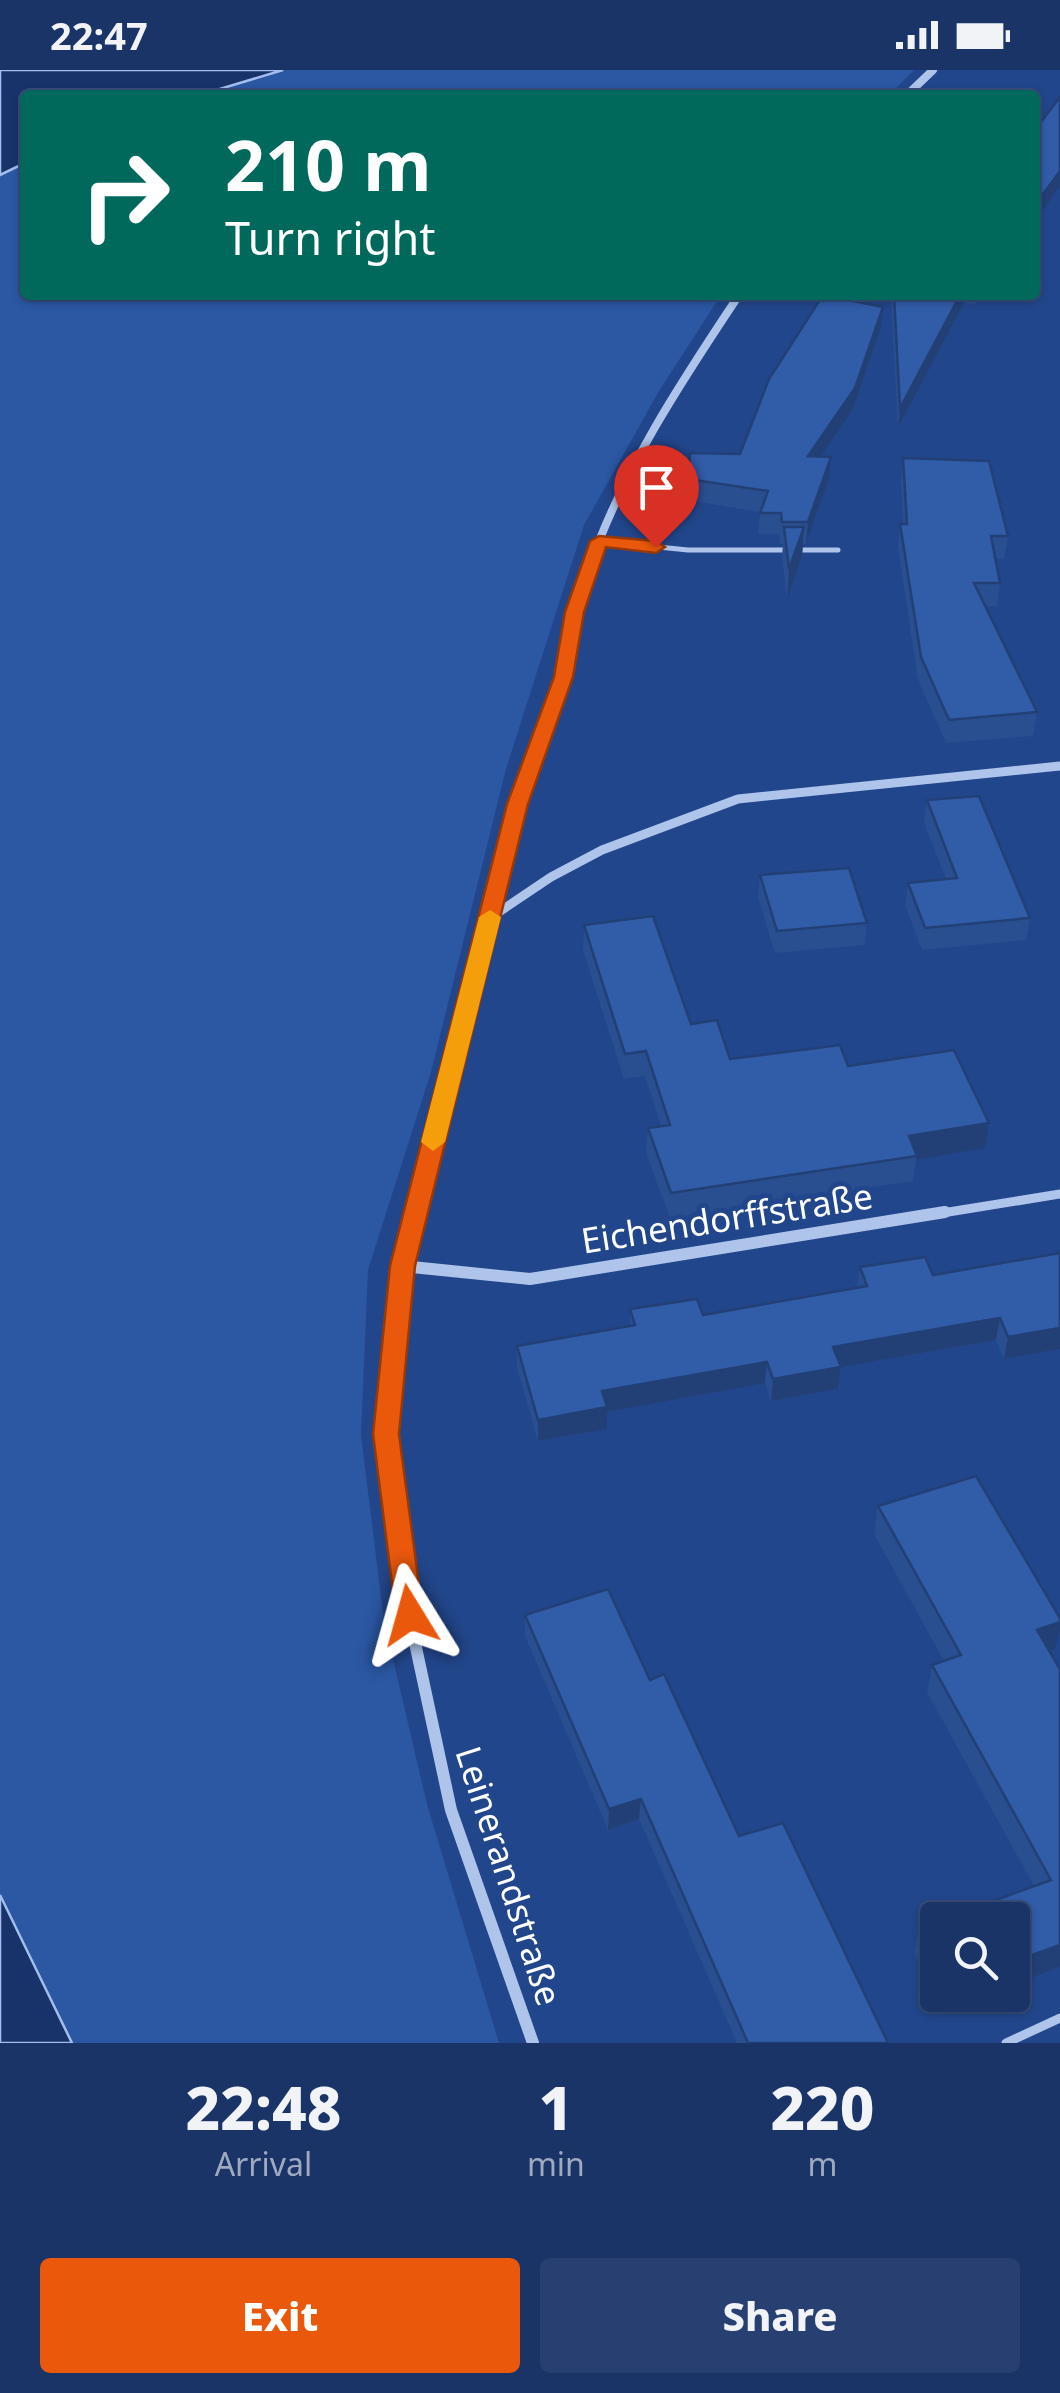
<!DOCTYPE html>
<html lang="en">
<head>
<meta charset="utf-8">
<style>
	body { margin:0; font-family:"Noto Sans",sans-serif; background:#273f71; color:#f1f3f6; height:100vh; display:flex; flex-direction:column; font-size:38px; white-space:nowrap }
	* { box-sizing:border-box; margin:0 }
	p { font-size:32px; color:#9faac0 }
	.icon { flex:none; width:55px; height:55px; fill:none; stroke:currentColor; stroke-width:2; stroke-linecap:round; stroke-linejoin:round }
	.map { position:relative; height:1973px; overflow:hidden }
	.drawer { display:flex; flex-direction:column; background:#1a3468; flex:1 }
	.drawer>* { flex:none }
	.guide { position:absolute; left:20px; top:20px; width:1020px; height:210px; border-radius:10px; box-shadow:0 2px 8px #0004,0 0 0 2px #384f7c; background:#00695c; color:#fff; overflow:hidden }
	.fabs { position:absolute; left:920px; top:1832px; display:grid; gap:20px }
	.fabs a { display:grid; place-items:center; width:110px; height:110px; border-radius:10px; background:#1a3468; box-shadow:0 2px 8px #0004,0 0 0 2px #384f7c; font-size:50px }
	.pin { position:absolute; display:grid; place-items:center; width:85px; height:85px; color:#fff; margin:-102px -42px; border-radius:50% 50% 50% 0; rotate:-45deg; box-shadow:0 0 10px #0007 }
	.pin .icon { rotate:45deg }
	.me { position:absolute; width:110px; margin:-55px; rotate:352deg; stroke-linejoin:round; filter:drop-shadow(0 0 8px #0008) }
	.turn { display:flex; align-items:center; gap:35px; height:210px; padding:0 40px; font-size:45px }
	.turn .icon { width:130px; height:130px; stroke-width:2.5 }
	.turn b { display:block; font-size:70px; line-height:85px }
	.eta { display:flex; justify-content:space-evenly; align-items:center; height:170px; text-align:center }
	.eta b { font-size:60px; font-weight:800; line-height:70px }
	.primary-button { display:flex; gap:20px; margin-top:auto; padding:20px 40px }
	.primary-button a { flex:1; height:115px; border-radius:10px; background:#ea580c; color:#fff; font-size:40px; font-weight:800; line-height:115px; text-align:center }
	.primary-button a+a { background:#273f71; color:#f1f3f6 }
	.status { display:flex; justify-content:space-between; align-items:center; height:70px; padding:0 50px; background:#1a3468; direction:ltr }
	.status svg { height:28px; fill:currentColor }
	.map>svg:first-child { display:block }
	.green { fill:#2b57a3 }
	.water { fill:#17336a; stroke:#a2beec; stroke-width:2.5 }
	.lines { fill:none; stroke-linecap:round; stroke-linejoin:round }
	.lane-far1 { stroke:#aec4eb; stroke-width:5 }
	.lane { stroke:#aec4eb; stroke-width:9 }
	.street-far2 { stroke:#aec4eb; stroke-width:8 }
	.street-far1 { stroke:#aec4eb; stroke-width:9 }
	.street { stroke:#aec4eb; stroke-width:12 }
	.wall { fill:#2a4f90 }
	.shaded-wall { fill:#224076 }
	.building { fill:#315ca8; stroke:#224076; stroke-width:2.5 }
	.route { fill:#ea580c; stroke:#983908; stroke-width:2.5 }
	.slow { fill:#f59e0b }
	.labels { text-anchor:middle; stroke-width:10; stroke-linejoin:round; paint-order:stroke }
	.street-label { font-size:35px; fill:#fff; stroke:#22468b }
</style>
</head>
<body>
<div class="status"><b>22:47</b><svg viewBox="0 0 49 12"><path d="M0 12V9h3v3zM5 12V6h3v6zM10 12V3h3v9zM15 12V0h3v12zM26 1h20v11H26zM47 4h2v5h-2z"/></svg></div>
<div class="map">
<svg width="1060" height="1973" viewBox="0 0 1060 1973">
	<rect width="100%" height="100%" fill="#22468b"/>
	<path class="green" d="M 283,0 L 914,0 L 889,25 L 200,25 Z
		M 25,93 L 25,225 L 721,225 L 659,321 L 584,455 L 506,699 L 431,1002 L 368,1200 L 361,1365 L 384,1551 L 427,1734 L 499,1973 L 72,1973 L 0,1825 L 0,105 Z"/>
	<path class="water" d="M 0,0 L 283,0 L 200,25 L 25,25 L 25,93 L 0,105 Z
		M 0,1825 L 72,1973 L 0,1973 Z"/>
	<g class="lines">
		<path class="lane-far1" d="M 599,471 L 688,480 L 838,480"/>
		<path class="lane" d="M 1006,1973 L 1060,1948"/>
		<path class="street-far2" d="M 907,25 L 933,0
			M 588,501 C 622,401 681,312 739,225"/>
		<path class="street-far1" d="M 490,848 L 551,807 L 602,780 L 738,729 L 1060,696
			M 415,1145 L 518,733 L 564,607 L 575,541 L 589,499
			M 930,1145 L 1060,1124"/>
		<path class="street" d="M 415,1142 L 402,1196 L 386,1364 L 409,1545 L 451,1740 L 533,1973
			M 402,1196 L 530,1209 L 945,1142"/>
	</g>
	<path class="wall" d="M 891,225 L 982,225 L 975,235 L 964,233 L 898,358 Z
		M 881,257 L 853,339 L 820,387 L 831,387 L 829,408 L 806,474 L 803,474 L 802,486 L 787,529 L 782,486 L 783,474 L 780,474 L 779,464 L 758,464 L 760,442 L 687,430 L 688,409 L 740,384 Z
		M 903,388 L 1008,466 L 1004,489 L 995,489 L 1000,513 L 997,537 L 985,536 L 1037,642 L 1033,666 L 946,673 L 918,610 L 898,477 L 900,454 L 903,454 L 901,411 Z
		M 927,730 L 1030,848 L 1026,870 L 922,880 L 905,835 L 908,813 L 946,809 L 924,752 Z
		M 760,805 L 867,853 L 865,875 L 775,883 L 758,827 Z
		M 584,855 L 730,989 L 848,996 L 989,1053 L 985,1078 L 916,1090 L 913,1111 L 670,1148 L 646,1083 L 648,1058 L 661,1056 L 645,1006 L 624,1009 L 583,880 Z
		M 1060,1183 L 1060,1279 L 1004,1289 L 996,1270 L 841,1297 L 838,1319 L 771,1331 L 765,1313 L 607,1342 L 607,1359 L 538,1371 L 517,1298 L 517,1276 L 630,1256 L 630,1239 L 703,1245 L 857,1218 L 860,1197 L 933,1205 Z
		M 878,1436 L 1055,1579 L 1049,1581 L 1060,1599 L 1060,1897 L 1012,1915 L 1034,1816 L 927,1622 L 932,1595 L 944,1591 L 874,1464 Z
		M 525,1545 L 650,1610 L 739,1766 L 888,1973 L 737,1973 L 639,1749 L 608,1760 L 525,1566 Z
		M 938,1851 L 938,1925 L 986,1925 L 943,1941 L 914,1883 L 919,1858 Z"/>
	<path class="shaded-wall" d="M 1060,101 L 1060,116 L 1035,151 L 1035,135 Z
		M 960,225 L 965,225 L 964,233 L 898,358 L 900,338 Z
		M 883,237 L 881,257 L 853,339 L 806,408 L 808,386 Z
		M 831,387 L 829,408 L 806,474 L 808,452 Z
		M 804,457 L 802,486 L 787,529 L 789,499 Z
		M 989,1053 L 985,1078 L 916,1090 L 917,1086 L 909,1066 Z
		M 1000,1248 L 996,1270 L 841,1297 L 838,1319 L 771,1331 L 773,1309 L 833,1277 Z
		M 1060,1258 L 1060,1279 L 1004,1289 L 1008,1267 Z
		M 767,1292 L 765,1313 L 607,1342 L 607,1359 L 538,1371 L 538,1350 L 602,1321 Z
		M 1060,1552 L 1060,1560 L 1055,1579 L 1030,1587 L 1037,1560 Z
		M 641,1729 L 639,1749 L 608,1760 L 609,1739 Z
		M 1060,1875 L 1060,1897 L 1012,1915 L 1012,1892 Z
		M 946,1925 L 986,1925 L 943,1941 Z"/>
	<path class="building" d="M 1060,27 L 1060,101 L 1035,135 L 1035,60 Z
		M 823,225 L 883,237 L 855,318 L 808,386 L 831,387 L 808,452 L 782,452 L 781,443 L 760,443 L 768,421 L 688,409 L 690,383 L 740,384 L 769,309 Z
		M 894,225 L 960,225 L 900,338 Z
		M 903,388 L 989,391 L 1008,466 L 991,466 L 1000,513 L 974,513 L 1037,642 L 949,650 L 921,587 L 900,454 L 907,454 Z
		M 784,457 L 804,457 L 789,499 Z
		M 979,726 L 1030,848 L 925,858 L 908,813 L 957,808 L 927,730 Z
		M 849,798 L 867,853 L 777,861 L 760,805 Z
		M 653,846 L 691,954 L 717,950 L 730,989 L 840,975 L 848,996 L 954,980 L 989,1053 L 909,1066 L 917,1086 L 671,1123 L 648,1058 L 670,1055 L 646,981 L 625,984 L 584,855 Z
		M 1060,1183 L 1060,1258 L 1008,1267 L 1000,1248 L 833,1277 L 841,1297 L 773,1309 L 767,1292 L 602,1321 L 607,1337 L 538,1350 L 517,1276 L 635,1255 L 630,1239 L 697,1229 L 703,1245 L 867,1216 L 860,1197 L 925,1187 L 933,1205 Z
		M 976,1406 L 1060,1548 L 1060,1552 L 1037,1560 L 1060,1599 L 1060,1875 L 1012,1892 L 1012,1850 L 941,1850 L 1051,1810 L 932,1595 L 961,1585 L 878,1436 Z
		M 608,1519 L 650,1610 L 664,1604 L 739,1766 L 783,1753 L 888,1973 L 748,1973 L 641,1729 L 609,1739 L 525,1545 Z
		M 938,1851 L 938,1894 L 919,1858 Z"/>
	<path class="route" d="M 599,466 L 656,471 L 665,477 L 656,483 L 606,477 L 584,542 L 573,607 L 528,734 L 415,1196 L 399,1364 L 423,1545 L 419,1554 L 410,1557 L 400,1554 L 396,1545 L 373,1364 L 390,1196 L 507,734 L 554,607 L 565,542 L 590,471 Z"/>
	<path class="slow" d="M 490,840 L 501,847 L 445,1072 L 433,1081 L 421,1072 L 479,847 Z"/>
	<g class="labels">
		<g class="street-label">
			<text transform="translate(727 1149) rotate(-9)" y="12">Eichendorffstraße</text>
			<text transform="translate(508 1806) rotate(72)" y="12">Leinerandstraße</text>
		</g>
	</g>
</svg>
<div class="fabs">
<a><svg class="icon" aria-label="search" viewBox="0 0 24 24"><circle cx="10" cy="10" r="6"/><path d="M15 15l6 6"/></svg></a>
</div>
<div class="pin" style="left:656px;top:477px;background:#d93025"><svg class="icon" aria-label="arrive" viewBox="0 0 24 24"><path d="M6 21V4h12l-3 4 3 4H6"/></svg></div>
<svg class="me" style="left:410px;top:1545px" viewBox="-20 -20 40 40"><path d="M0-17L14 15 0 8-14 15z" fill="#ea580c" stroke="#fff" stroke-width="4"/></svg>
<div class="guide">
<div class="turn"><svg class="icon" aria-label="right" viewBox="0 0 24 24"><path d="M7 20v-9h11M14 6l5 5-5 5"/></svg><div><b>210 m</b>Turn right</div></div>
</div>
</div>
<section class="drawer">
<div class="eta">
<div><b>22:48</b><p>Arrival</p></div>
<div><b>1</b><p>min</p></div>
<div><b>220</b><p>m</p></div>
</div>
<div class="primary-button"><a>Exit</a><a>Share</a></div>
</section>
</body>
</html>
